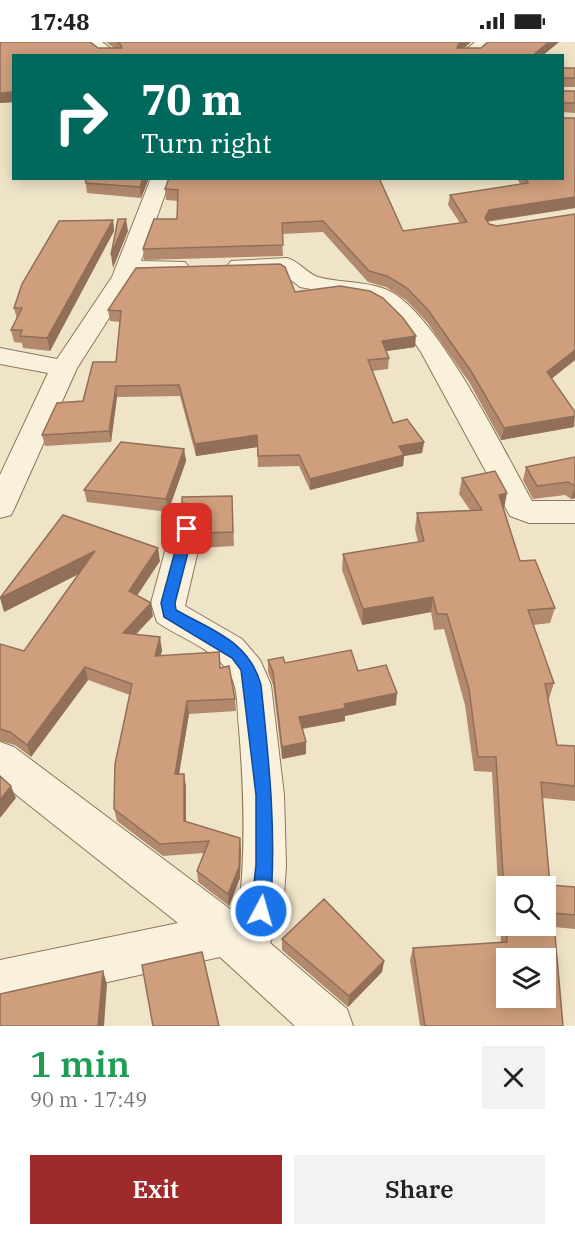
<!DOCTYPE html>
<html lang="en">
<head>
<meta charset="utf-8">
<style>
	body { margin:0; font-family:"IBM Plex Serif",serif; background:#f2f2f2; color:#222; height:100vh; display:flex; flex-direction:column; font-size:22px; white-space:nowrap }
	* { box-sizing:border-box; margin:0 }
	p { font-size:20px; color:#767676 }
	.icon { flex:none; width:33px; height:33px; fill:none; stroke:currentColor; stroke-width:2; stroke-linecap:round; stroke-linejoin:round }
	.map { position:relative; height:984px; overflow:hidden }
	.sheet { display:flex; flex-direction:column; background:#fff; flex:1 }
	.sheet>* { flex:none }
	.banner { position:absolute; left:12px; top:12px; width:552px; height:126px; border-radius:0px; box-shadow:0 3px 15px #0003; background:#00695c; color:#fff; overflow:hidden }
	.fabs { position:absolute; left:496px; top:834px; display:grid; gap:12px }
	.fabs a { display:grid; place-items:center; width:60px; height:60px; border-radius:0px; background:#fff; box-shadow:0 3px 15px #0003; font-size:30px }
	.pin { position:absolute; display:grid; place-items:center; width:51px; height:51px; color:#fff; margin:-26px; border-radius:12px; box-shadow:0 3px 9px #0006 }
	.me { position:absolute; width:66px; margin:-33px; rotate:6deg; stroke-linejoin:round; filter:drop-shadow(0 0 4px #0008) }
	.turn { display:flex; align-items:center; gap:21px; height:126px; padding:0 30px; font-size:27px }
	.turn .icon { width:78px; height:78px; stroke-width:2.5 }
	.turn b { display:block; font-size:42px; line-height:51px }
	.round { display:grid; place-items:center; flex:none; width:63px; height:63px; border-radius:0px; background:#f2f2f2 }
	.summary { display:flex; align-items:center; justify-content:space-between; height:102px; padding:0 30px }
	h1 { font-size:36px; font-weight:600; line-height:45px; color:#1e9e55 }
	.cta { display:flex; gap:12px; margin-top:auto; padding:12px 30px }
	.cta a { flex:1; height:69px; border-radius:0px; background:#9e2a2b; color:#fff; font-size:24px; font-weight:600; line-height:69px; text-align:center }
	.cta a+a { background:#f2f2f2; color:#222 }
	.status { display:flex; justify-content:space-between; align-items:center; height:42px; padding:0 30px; background:#fff; direction:ltr }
	.status svg { height:16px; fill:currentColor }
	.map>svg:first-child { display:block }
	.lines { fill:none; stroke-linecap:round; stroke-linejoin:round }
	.minor-casing { stroke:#8d765c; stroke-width:2 }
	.minor { fill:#faf1dc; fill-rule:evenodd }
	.wall { fill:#b2896c }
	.shaded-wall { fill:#916f58 }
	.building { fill:#cf9f7d; stroke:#916f58; stroke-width:1.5; fill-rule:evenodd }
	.route { fill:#1a73e8; stroke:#114b97; stroke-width:1.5 }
</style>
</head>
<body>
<div class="status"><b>17:48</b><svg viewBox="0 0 49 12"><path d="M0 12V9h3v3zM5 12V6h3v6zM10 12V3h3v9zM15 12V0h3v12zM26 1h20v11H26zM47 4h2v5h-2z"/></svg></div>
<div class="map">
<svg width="575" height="984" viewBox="0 0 575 984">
	<rect width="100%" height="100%" fill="#f0e4c8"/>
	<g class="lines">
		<defs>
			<path id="minor" d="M 83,0 L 102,0 L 121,14 L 101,14 Z
				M 475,0 L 494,0 L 478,14 L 458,14 Z
				M 151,136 L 171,136 L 141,219 L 185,220 L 189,225 L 185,230 L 136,234 L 77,326 L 15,465 L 11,473 L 0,476 L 0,433 L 48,331 L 0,322 L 0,306 L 57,317 L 112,235 Z
				M 287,216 C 299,219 306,231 318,235 C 339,241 364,239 385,247 C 435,266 504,409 532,459 L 575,459 L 575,481 L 529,481 L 510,474 L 421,310 L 404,285 L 383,265 L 370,258 L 300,245 L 281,230 L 231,229 L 227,224 L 231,219 Z
				M 187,476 L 198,479 L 203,487 L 185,564 L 242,597 L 260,618 L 271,643 L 284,753 L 286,823 L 283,869 L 270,901 L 347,967 L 353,984 L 295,984 L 220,915 L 0,964 L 0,918 L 178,881 L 0,740 L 0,700 L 14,705 L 238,873 L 239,869 C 246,807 244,748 239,686 C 237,668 239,644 228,629 C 212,606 180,596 157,580 L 151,561 L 171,487 L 176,479 Z"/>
		</defs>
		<use href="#minor" class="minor-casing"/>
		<use href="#minor" class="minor"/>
	</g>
	<path class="wall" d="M 0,0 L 98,6 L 114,6 L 106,0 L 471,0 L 464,6 L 481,6 L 488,0 L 559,0 L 542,14 L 14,14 L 14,60 L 0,61 Z
		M 562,26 L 575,26 L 575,45 L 562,45 Z
		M 562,49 L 575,49 L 575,71 L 562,70 Z
		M 575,76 L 575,166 L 487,180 L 489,182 L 497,184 L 575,172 L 575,318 L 552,336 L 574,385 L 501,398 L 469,340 L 427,280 L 406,258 L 386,245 L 368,240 L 323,190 L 282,192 L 283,214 L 144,218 L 143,207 L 177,177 L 178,159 L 166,158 L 165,147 L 168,136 L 403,189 L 460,181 L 448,163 L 450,153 L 520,142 L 517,136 L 562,136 Z
		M 85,136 L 149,136 L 141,156 L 87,151 Z
		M 113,178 L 114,189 L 50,309 L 23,306 L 22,301 L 14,300 L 11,288 L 17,277 L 14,266 Z
		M 295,250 L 415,305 L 386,309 L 389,316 L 388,327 L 372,329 L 393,381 L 424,400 L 422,411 L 404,414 L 403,424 L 310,448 L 299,424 L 258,425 L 257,405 L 196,414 L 180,354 L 117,355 L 111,400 L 45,404 L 42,393 L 83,359 L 116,320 L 120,280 L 110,279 L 108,268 Z
		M 184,407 L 186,419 L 168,470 L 87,460 L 84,448 Z
		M 575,415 L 575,456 L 571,457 L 565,453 L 533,457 L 523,438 L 526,425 Z
		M 462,436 L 504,467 L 520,519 L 555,566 L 550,581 L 533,583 L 554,641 L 549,657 L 548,657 L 557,703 L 575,704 L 575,759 L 542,756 L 550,843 L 575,845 L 575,887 L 554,885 L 563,984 L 420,984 L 410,918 L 413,906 L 501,901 L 492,730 L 474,729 L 465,663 L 444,587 L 434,588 L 431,570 L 362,583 L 342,528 L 343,512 L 418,500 L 415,487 L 417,471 L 470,468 L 459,452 Z
		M 232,454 L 234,504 L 201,506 L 200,491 L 202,481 L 199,477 L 183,475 L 182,461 Z
		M 63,473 L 160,519 L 137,554 L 153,574 L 136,592 L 162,608 L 161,613 L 220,626 L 235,657 L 236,669 L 189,672 L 179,732 L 186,744 L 186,780 L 241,808 L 240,836 L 229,864 L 198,840 L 197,829 L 204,811 L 163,814 L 117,779 L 114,767 L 130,653 L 88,638 L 31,715 L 15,703 L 0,699 L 0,602 L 24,609 L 79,532 L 4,570 Z
		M 268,618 L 285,621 L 358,629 L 396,663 L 345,674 L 345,679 L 302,687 L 306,712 L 282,717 L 273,643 L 268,630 Z
		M 282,897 L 384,919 L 382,930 L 348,965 L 282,908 Z"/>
	<path class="shaded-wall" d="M 461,0 L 471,0 L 457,12 L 458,3 Z
		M 549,0 L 559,0 L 542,14 L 532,14 Z
		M 14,50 L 14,60 L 0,61 L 0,51 Z
		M 143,136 L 149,136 L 141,156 L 140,145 Z
		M 575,155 L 575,166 L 487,179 L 483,187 L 485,176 L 489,168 Z
		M 126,177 L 128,189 L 113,226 L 111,213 Z
		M 113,178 L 114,189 L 50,309 L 47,296 Z
		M 416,294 L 415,305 L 381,310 L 382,299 Z
		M 575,308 L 575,318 L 545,342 L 547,330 Z
		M 116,344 L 117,355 L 111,400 L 109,389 Z
		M 575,374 L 574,385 L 501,398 L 504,386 Z
		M 257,393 L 257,405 L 196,414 L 195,402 Z
		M 424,400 L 422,411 L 404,414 L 403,424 L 310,448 L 310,437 L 399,404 Z
		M 184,407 L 186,419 L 168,470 L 166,457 Z
		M 575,444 L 575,456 L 571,457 Z
		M 507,451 L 504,467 L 495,469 L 499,453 Z
		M 158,506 L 160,519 L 131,562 L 129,549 Z
		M 95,509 L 98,522 L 4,570 L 0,556 Z
		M 433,555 L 431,570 L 362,583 L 363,567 Z
		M 151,561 L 153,574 L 125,604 L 123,591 Z
		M 160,595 L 162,608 L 157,627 L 155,614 Z
		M 85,625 L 88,638 L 31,715 L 27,703 Z
		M 397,651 L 396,663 L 345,674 L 345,679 L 299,687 L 299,675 L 344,662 Z
		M 187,659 L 189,672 L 177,744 L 175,732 Z
		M 306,700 L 306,712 L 282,717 L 282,705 Z
		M 184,732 L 186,744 L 186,791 L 184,779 Z
		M 11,744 L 16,756 L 0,776 L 0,758 Z
		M 240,796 L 241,808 L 240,836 L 229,864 L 228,852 Z
		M 384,919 L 382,930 L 348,965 L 349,954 Z
		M 103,929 L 107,942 L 104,984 L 98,984 Z"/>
	<path class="building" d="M 0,0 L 90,0 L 98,6 L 122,6 L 121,3 L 117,0 L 461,0 L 458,3 L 457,6 L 481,6 L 488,0 L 549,0 L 532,14 L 14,14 L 14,50 L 0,51 Z
		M 562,26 L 575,26 L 575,36 L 562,36 Z
		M 562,49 L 575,49 L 575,61 L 562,61 Z
		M 562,76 L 575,76 L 575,155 L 489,168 L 485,176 L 489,182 L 497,184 L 575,172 L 575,308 L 547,330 L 575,370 L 575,374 L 504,386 L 471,329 L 428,268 L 407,246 L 387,234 L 369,229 L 323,179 L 282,181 L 283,203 L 143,207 L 154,177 L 177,177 L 178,148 L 165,147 L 169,136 L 379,136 L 403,189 L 467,180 L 450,153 L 528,141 L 525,136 L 562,136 Z
		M 85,136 L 143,136 L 140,145 L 86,141 Z
		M 118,177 L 126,177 L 111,213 Z
		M 113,178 L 47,296 L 20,294 L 22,288 L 11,288 L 22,266 L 14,266 L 22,242 L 59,179 Z
		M 280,222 L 285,225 L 295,250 L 340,244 L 370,249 L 383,256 L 403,276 L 416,294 L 382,299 L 389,316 L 368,318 L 393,381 L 407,377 L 424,400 L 399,404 L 404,413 L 310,437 L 299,413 L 258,414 L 257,393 L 195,402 L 179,343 L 116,344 L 109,389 L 42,393 L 57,361 L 83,359 L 93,320 L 116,320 L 121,269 L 108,268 L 136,226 Z
		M 121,400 L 184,407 L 166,457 L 84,448 Z
		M 575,415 L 575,444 L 568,440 L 537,444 L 526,425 Z
		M 495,429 L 507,451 L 499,453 L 520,519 L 535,518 L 555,566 L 528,568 L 554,641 L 545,642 L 557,703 L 575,704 L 575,744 L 541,740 L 550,843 L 575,845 L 575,873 L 553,871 L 563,984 L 425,984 L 413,906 L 507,900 L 496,715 L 478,715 L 469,647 L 447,572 L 437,572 L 433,555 L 363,567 L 343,512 L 424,499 L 417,471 L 482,468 L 462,436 ZM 507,844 L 546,844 L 546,884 L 507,884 ZM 507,916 L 546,916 L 546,956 L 507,956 Z
		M 232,454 L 233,490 L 200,491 L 204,472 L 197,463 L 182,461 L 182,455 Z
		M 63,473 L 158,506 L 129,549 L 151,561 L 123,591 L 160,595 L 155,614 L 219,610 L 220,626 L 229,624 L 235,657 L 187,659 L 175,732 L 184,732 L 184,779 L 240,796 L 239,825 L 228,852 L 197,829 L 209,799 L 160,802 L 114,767 L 115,722 L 132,642 L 85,625 L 27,703 L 10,690 L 0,687 L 0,602 L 24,609 L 95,509 L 0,556 Z
		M 351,608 L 358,629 L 386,623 L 397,651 L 344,662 L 346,666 L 299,675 L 306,700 L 282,705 L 273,630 L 268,618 L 283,615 L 285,621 Z
		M 0,734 L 11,744 L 0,758 Z
		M 324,857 L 384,919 L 349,954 L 282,897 Z
		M 202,910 L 219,984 L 153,984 L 142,923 Z
		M 103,929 L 98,984 L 0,984 L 0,952 Z"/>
	<path class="route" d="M 187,482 L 194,487 L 175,561 L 176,568 C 213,589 249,599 261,643 C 269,719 277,793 270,869 L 267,876 L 261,878 L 254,876 L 251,869 L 256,823 L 256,753 L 241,628 L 232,616 L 164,575 L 161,561 L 181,487 Z"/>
</svg>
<div class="fabs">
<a><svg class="icon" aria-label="search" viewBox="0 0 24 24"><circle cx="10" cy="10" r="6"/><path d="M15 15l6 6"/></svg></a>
<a><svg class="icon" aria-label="layers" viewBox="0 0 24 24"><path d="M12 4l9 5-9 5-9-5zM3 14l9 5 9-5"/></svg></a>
</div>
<div class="pin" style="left:187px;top:487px;background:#d93025"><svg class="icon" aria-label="arrive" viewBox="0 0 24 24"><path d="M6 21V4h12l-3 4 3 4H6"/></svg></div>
<svg class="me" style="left:261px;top:869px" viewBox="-20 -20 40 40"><circle r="17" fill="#1a73e8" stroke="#fff" stroke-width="3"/><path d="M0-11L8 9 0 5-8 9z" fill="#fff"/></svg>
<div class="banner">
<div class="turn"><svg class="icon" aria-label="right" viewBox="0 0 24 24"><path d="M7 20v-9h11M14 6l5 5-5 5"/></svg><div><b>70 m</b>Turn right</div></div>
</div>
</div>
<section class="sheet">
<div class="summary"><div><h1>1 min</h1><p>90 m · 17:49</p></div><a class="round"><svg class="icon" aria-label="close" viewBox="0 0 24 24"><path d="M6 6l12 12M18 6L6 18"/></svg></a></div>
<div class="cta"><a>Exit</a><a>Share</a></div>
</section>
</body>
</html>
